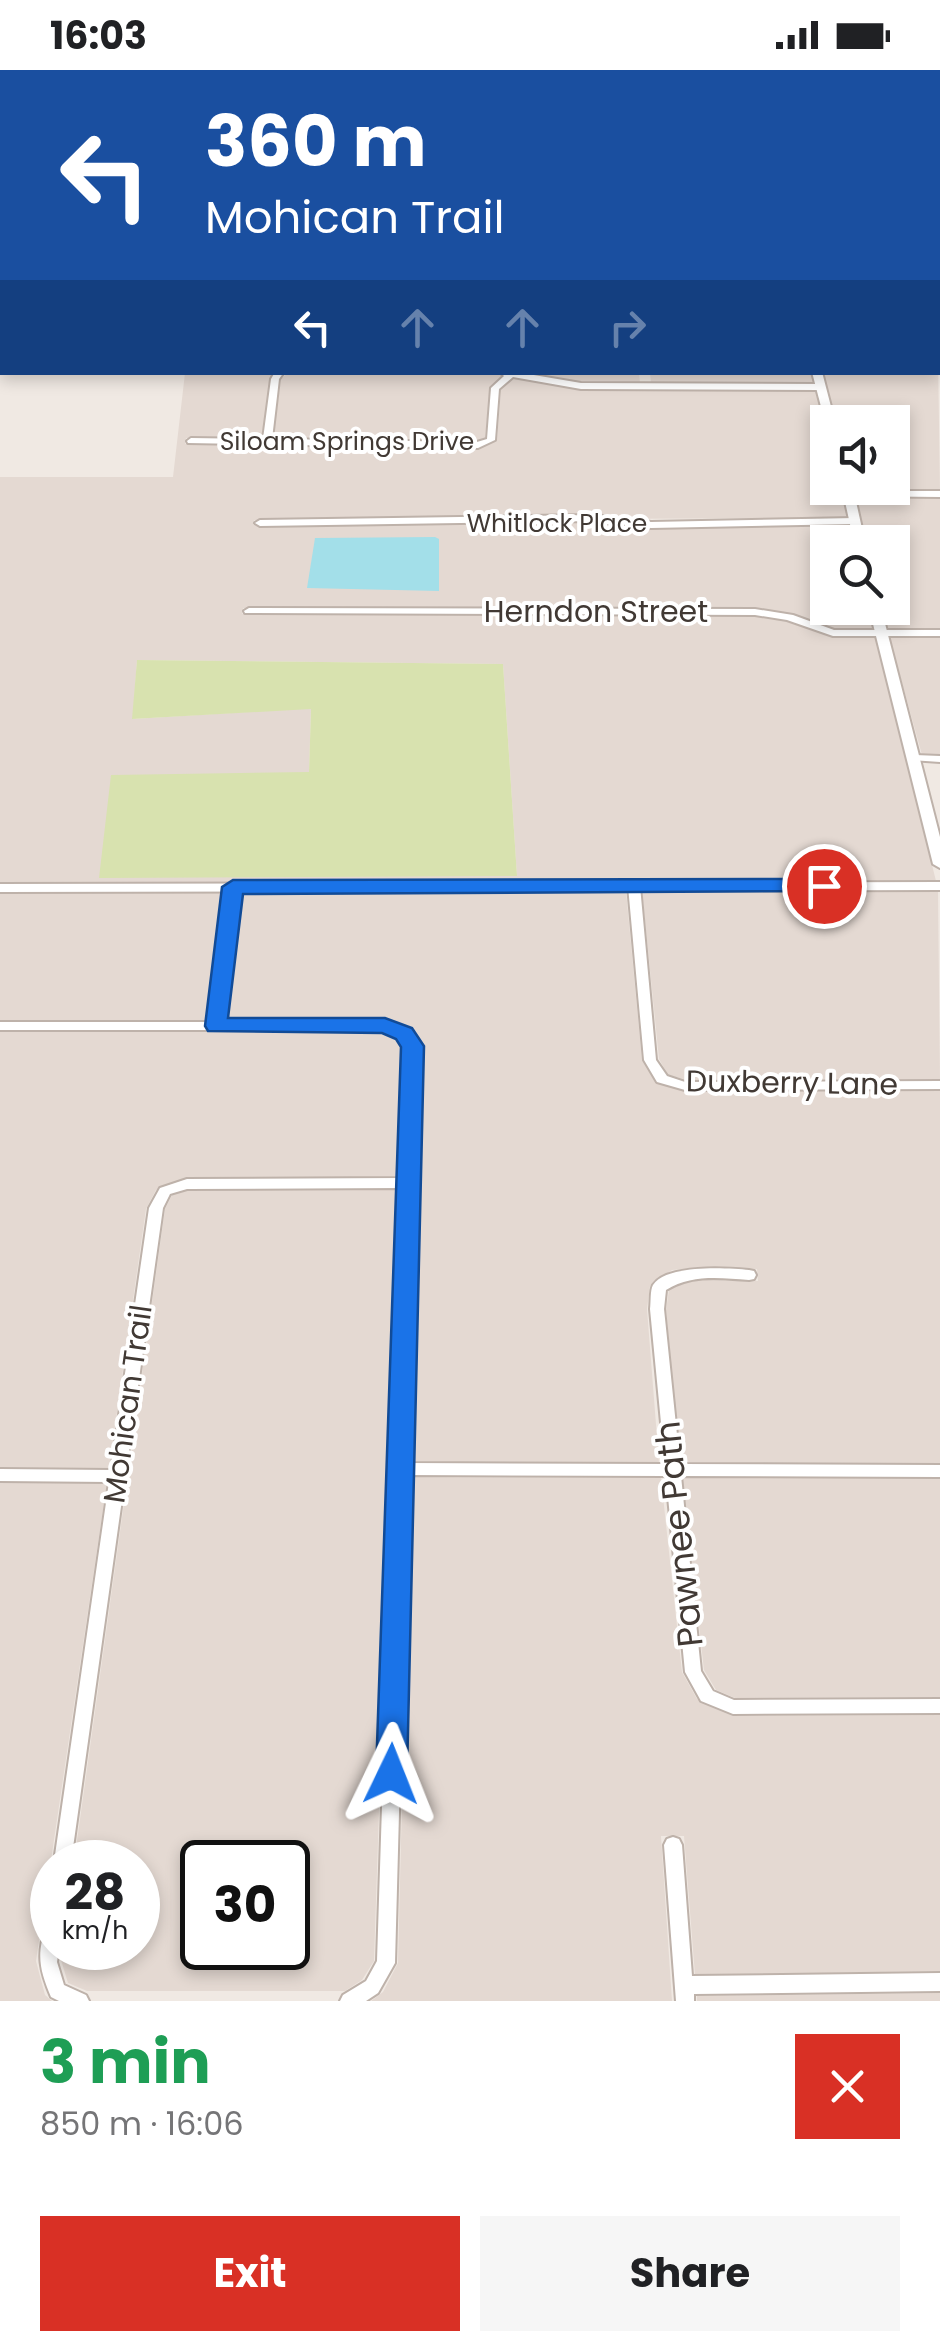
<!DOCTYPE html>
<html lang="en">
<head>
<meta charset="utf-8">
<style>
	body { margin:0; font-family:Poppins,sans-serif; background:#f6f6f6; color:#202124; height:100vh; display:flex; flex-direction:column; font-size:38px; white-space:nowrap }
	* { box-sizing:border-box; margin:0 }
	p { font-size:32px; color:#757577 }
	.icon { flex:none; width:55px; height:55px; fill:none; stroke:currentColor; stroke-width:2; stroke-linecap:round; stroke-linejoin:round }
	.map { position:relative; height:1931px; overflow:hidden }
	.panel { display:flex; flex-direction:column; background:#fff; flex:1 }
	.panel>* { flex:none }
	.top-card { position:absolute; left:0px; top:0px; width:940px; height:305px; box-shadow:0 5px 15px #0003; background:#1a4fa0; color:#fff; overflow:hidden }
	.controls { position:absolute; left:810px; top:335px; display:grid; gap:20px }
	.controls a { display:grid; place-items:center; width:100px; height:100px; border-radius:0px; background:#fff; box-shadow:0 5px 15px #0003; font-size:50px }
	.speed { position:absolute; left:30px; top:1770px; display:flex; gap:20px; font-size:50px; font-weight:700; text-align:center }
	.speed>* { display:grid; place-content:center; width:130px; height:130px; border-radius:50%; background:#fff; box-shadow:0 5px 15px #0003; line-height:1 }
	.speed small { font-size:25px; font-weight:400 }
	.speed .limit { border:5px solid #111; border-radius:15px; background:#fff; color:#111 }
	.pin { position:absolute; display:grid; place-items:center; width:85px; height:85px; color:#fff; margin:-42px; border:5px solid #fff; border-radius:50%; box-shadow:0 2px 10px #0007 }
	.me { position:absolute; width:110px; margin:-55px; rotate:2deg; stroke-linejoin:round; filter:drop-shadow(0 0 8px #0008) }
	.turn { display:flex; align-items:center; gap:35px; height:210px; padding:0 40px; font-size:45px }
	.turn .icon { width:130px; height:130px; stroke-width:2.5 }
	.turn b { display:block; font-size:70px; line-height:85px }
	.lanes { display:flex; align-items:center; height:95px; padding:0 40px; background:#0003; justify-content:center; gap:50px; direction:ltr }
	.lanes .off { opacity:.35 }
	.round { display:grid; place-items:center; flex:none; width:105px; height:105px; border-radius:0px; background:#f6f6f6 }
	.overview { display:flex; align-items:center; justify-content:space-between; height:170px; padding:0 40px }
	h1 { font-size:60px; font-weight:700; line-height:75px; color:#1e9e55 }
	.button { display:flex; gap:20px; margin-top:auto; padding:20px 40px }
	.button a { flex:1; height:115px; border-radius:0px; background:#d93025; color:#fff; font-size:40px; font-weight:700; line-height:115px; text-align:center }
	.button a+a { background:#f6f6f6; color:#202124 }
	.status { display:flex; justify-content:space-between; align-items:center; height:70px; padding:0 50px; background:#fff; direction:ltr }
	.status svg { height:28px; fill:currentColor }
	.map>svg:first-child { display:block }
	.residential { fill:#e4d9d2; fill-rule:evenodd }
	.green { fill:#d8e2af }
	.water { fill:#a3dfe9 }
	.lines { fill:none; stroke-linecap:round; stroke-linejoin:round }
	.minor-casing { stroke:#beb2aa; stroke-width:4 }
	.tertiary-casing { stroke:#beb2aa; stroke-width:4 }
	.minor { fill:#fff; fill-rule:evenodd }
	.tertiary { fill:#fff; fill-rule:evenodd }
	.route { fill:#1a73e8; stroke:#114b97; stroke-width:2.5 }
	.labels { text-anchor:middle; stroke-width:8; stroke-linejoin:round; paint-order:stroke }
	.far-street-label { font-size:25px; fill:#413934; stroke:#fff }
	.street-label { font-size:30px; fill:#413934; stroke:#fff }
	.near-street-label { font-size:35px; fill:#413934; stroke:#fff }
</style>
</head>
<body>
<div class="status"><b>16:03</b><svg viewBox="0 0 49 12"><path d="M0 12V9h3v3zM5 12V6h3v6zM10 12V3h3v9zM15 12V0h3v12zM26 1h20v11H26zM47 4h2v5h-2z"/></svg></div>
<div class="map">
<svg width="940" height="1931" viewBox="0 0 940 1931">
	<rect width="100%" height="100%" fill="#f0e9e3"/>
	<path class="residential" d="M 361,0 L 737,0 L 737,2 L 361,2 Z
		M 938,283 L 940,422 L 854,421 L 853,418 L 892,418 L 892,352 L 836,352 L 823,303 L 938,302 Z
		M 481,302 L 503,305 L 490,318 L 485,368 L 475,373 L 273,368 L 281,309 L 288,303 Z
		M 185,303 L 273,303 L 261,368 L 186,368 L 185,374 L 482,377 L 497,370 L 501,319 L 513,308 L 581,319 L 815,319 L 827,365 L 828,418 L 840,418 L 848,448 L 254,450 L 253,455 L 594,451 L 650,458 L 849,454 L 853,472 L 828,472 L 828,538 L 868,538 L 874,560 L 834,560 L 791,544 L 754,539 L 243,538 L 242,544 L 755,545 L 785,550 L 830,566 L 875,566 L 936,811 L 0,813 L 0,407 L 173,407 ZM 137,590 L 503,594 L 517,806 L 243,704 L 309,703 L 311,638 L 133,649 Z
		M 516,303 L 639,303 L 640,313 L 581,314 Z
		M 650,303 L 811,303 L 814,314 L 651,313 Z
		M 855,427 L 940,427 L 940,560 L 887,560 L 882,538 L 892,538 L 892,472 L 866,472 Z
		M 889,566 L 940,566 L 940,685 L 922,685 Z
		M 938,820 L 940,1009 L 687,1010 L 668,1005 L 659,989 L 642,821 Z
		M 224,821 L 208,951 L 0,951 L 0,822 Z
		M 240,821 L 626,821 L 642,990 L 658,1013 L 686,1021 L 940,1020 L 940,1393 L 680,1393 L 666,1240 L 669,1220 L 692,1210 L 758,1211 L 757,1199 L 711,1197 L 672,1200 L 650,1216 L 647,1239 L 659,1393 L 410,1392 L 421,976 L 409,960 L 385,951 L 225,951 Z
		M 0,961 L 382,961 L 397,967 L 404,978 L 401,1108 L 187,1108 L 156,1120 L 146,1139 L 109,1398 L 0,1398 Z
		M 400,1119 L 374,1891 L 362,1910 L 345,1921 L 87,1921 L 68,1913 L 61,1890 L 62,1878 L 138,1878 L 138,1792 L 74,1792 L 165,1139 L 172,1125 L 189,1120 ZM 202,1792 L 288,1792 L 288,1878 L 202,1878 Z
		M 410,1407 L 661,1408 L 682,1602 L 697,1629 L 734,1646 L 940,1645 L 940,1901 L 695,1905 L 684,1766 L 661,1766 L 672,1931 L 371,1931 L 383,1922 L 398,1893 Z
		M 682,1408 L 940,1408 L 940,1627 L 735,1628 L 716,1620 L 704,1600 Z
		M 0,1413 L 107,1413 L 36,1891 L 45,1925 L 52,1931 L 0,1931 Z
		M 940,1923 L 940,1931 L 697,1931 L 697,1926 Z"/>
	<path class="green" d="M 0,0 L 361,0 L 2,2 L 0,111 Z
		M 137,590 L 503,594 L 517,806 L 99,808 L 111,705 L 309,702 L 311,639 L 132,649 Z"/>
	<path class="water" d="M 435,467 L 439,469 L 439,521 L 307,518 L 315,468 Z"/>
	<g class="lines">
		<defs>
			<path id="minor" d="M 877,0 L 883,0 L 884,2 L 878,2 Z
				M 938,22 L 940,22 L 940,26 L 938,26 Z
				M 938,67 L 940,67 L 940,71 L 938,71 Z
				M 938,124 L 940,124 L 940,128 L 938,128 Z
				M 0,141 L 2,141 L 2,145 L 0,145 Z
				M 938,278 L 940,278 L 940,284 L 938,283 Z
				M 275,302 L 284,302 L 279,309 L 272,369 L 477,372 L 487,369 L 491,318 L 504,306 L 500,302 L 516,302 L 581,313 L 820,314 L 824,317 L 820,320 L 581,319 L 513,307 L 499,319 L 495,370 L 478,378 L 188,373 L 187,371 L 191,368 L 263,369 L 271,309 Z
				M 848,421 L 940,421 L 940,427 L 845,426 L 845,422 Z
				M 595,445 L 651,452 L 855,448 L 860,451 L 855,454 L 651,458 L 595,451 L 260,456 L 255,453 L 260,450 Z
				M 249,538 L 755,539 L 793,545 L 834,560 L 940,560 L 940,566 L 833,566 L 787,550 L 755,545 L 245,543 L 244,541 Z
				M 915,685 L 940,686 L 940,692 L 911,690 L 910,688 Z
				M 634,812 L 640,816 L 656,990 L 667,1006 L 685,1012 L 940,1011 L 940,1019 L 685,1020 L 657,1012 L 644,990 L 628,816 Z
				M 233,813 L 239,817 L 223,952 L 385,952 L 408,961 L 419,976 L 408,1393 L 665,1394 L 650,1239 C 651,1232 650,1220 653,1215 C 667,1194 727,1198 749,1200 L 754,1201 L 756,1205 L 754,1209 L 749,1210 C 720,1208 692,1204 666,1220 L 664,1239 L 680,1394 L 940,1395 L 940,1407 L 681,1406 L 701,1601 L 713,1621 L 734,1630 L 940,1629 L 940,1643 L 733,1644 L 701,1631 L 685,1602 L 666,1406 L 408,1405 L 395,1893 L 378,1923 L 366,1931 L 340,1931 L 343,1925 L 366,1911 L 377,1891 L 402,1118 L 187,1119 L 170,1124 L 163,1138 L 71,1792 L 54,1792 L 109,1412 L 0,1411 L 0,1399 L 111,1400 L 149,1138 L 160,1118 L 187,1109 L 402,1108 L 407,976 L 400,967 L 383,960 L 0,960 L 0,952 L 210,952 L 227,817 Z
				M 673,1767 L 679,1769 L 682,1775 L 692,1906 L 940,1903 L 940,1921 L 694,1924 L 694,1931 L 676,1931 L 664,1775 L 667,1769 Z
				M 52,1854 L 52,1878 L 59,1878 L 57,1892 L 64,1915 L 86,1925 L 89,1931 L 59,1931 L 51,1927 C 40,1901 36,1885 46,1857 Z"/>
			<path id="tertiary" d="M 737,0 L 745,0 L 746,2 L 738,2 Z
				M 812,302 L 822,302 L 835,352 L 828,352 L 828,355 L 825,352 Z
				M 842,418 L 853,418 L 865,472 L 854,472 Z
				M 869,538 L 881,538 L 940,767 L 940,798 L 933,794 Z
				M 940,812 L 940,820 L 0,822 L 0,814 Z"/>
		</defs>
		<use href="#minor" class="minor-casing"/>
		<use href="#tertiary" class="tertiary-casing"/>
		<use href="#minor" class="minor"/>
		<use href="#tertiary" class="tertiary"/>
	</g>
	<path class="route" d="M 824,809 L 831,811 L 834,816 L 831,821 L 243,824 L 228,948 L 385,948 L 412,958 L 424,976 L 407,1704 L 402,1713 L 391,1717 L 380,1713 L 376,1704 L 401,977 L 396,969 L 382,963 L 208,961 L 205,956 L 222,817 L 233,810 Z"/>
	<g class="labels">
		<g class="far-street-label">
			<text x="347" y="380">Siloam Springs Drive</text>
			<text x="557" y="462">Whitlock Place</text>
		</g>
		<g class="street-label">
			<text x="596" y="552">Herndon Street</text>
			<text transform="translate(792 1013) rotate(1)" y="10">Duxberry Lane</text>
			<text transform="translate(128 1334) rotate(-82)" y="10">Mohican Trail</text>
		</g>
		<g class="near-street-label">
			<text transform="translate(679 1464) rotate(-96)" y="12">Pawnee Path</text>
		</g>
	</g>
</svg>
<div class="controls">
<a><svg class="icon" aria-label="sound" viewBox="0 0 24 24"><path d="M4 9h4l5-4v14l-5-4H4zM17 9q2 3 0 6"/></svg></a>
<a><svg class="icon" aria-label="search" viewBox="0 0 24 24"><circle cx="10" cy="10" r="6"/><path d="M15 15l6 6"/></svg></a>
</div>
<div class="speed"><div>28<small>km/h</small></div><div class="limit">30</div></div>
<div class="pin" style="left:824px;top:816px;background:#d93025"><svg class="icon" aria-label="arrive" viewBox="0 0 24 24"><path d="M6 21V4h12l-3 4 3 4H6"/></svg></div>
<svg class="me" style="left:391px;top:1704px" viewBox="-20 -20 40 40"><path d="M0-17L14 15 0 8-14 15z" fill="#1a73e8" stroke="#fff" stroke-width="4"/></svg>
<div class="top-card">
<div class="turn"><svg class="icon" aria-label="left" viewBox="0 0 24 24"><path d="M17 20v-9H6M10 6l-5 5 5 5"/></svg><div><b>360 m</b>Mohican Trail</div></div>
<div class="lanes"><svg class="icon" aria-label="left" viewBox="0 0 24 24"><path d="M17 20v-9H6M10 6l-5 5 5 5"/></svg><svg class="icon off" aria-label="ahead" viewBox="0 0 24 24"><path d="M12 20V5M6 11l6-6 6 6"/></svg><svg class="icon off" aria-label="ahead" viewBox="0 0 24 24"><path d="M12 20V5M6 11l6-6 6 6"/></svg><svg class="icon off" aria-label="right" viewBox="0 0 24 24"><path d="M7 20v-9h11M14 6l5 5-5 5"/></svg></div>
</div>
</div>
<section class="panel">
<div class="overview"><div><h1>3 min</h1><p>850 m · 16:06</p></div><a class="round" style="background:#d93025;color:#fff"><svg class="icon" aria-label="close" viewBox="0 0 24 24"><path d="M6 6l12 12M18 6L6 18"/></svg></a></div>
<div class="button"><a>Exit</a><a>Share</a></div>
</section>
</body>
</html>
